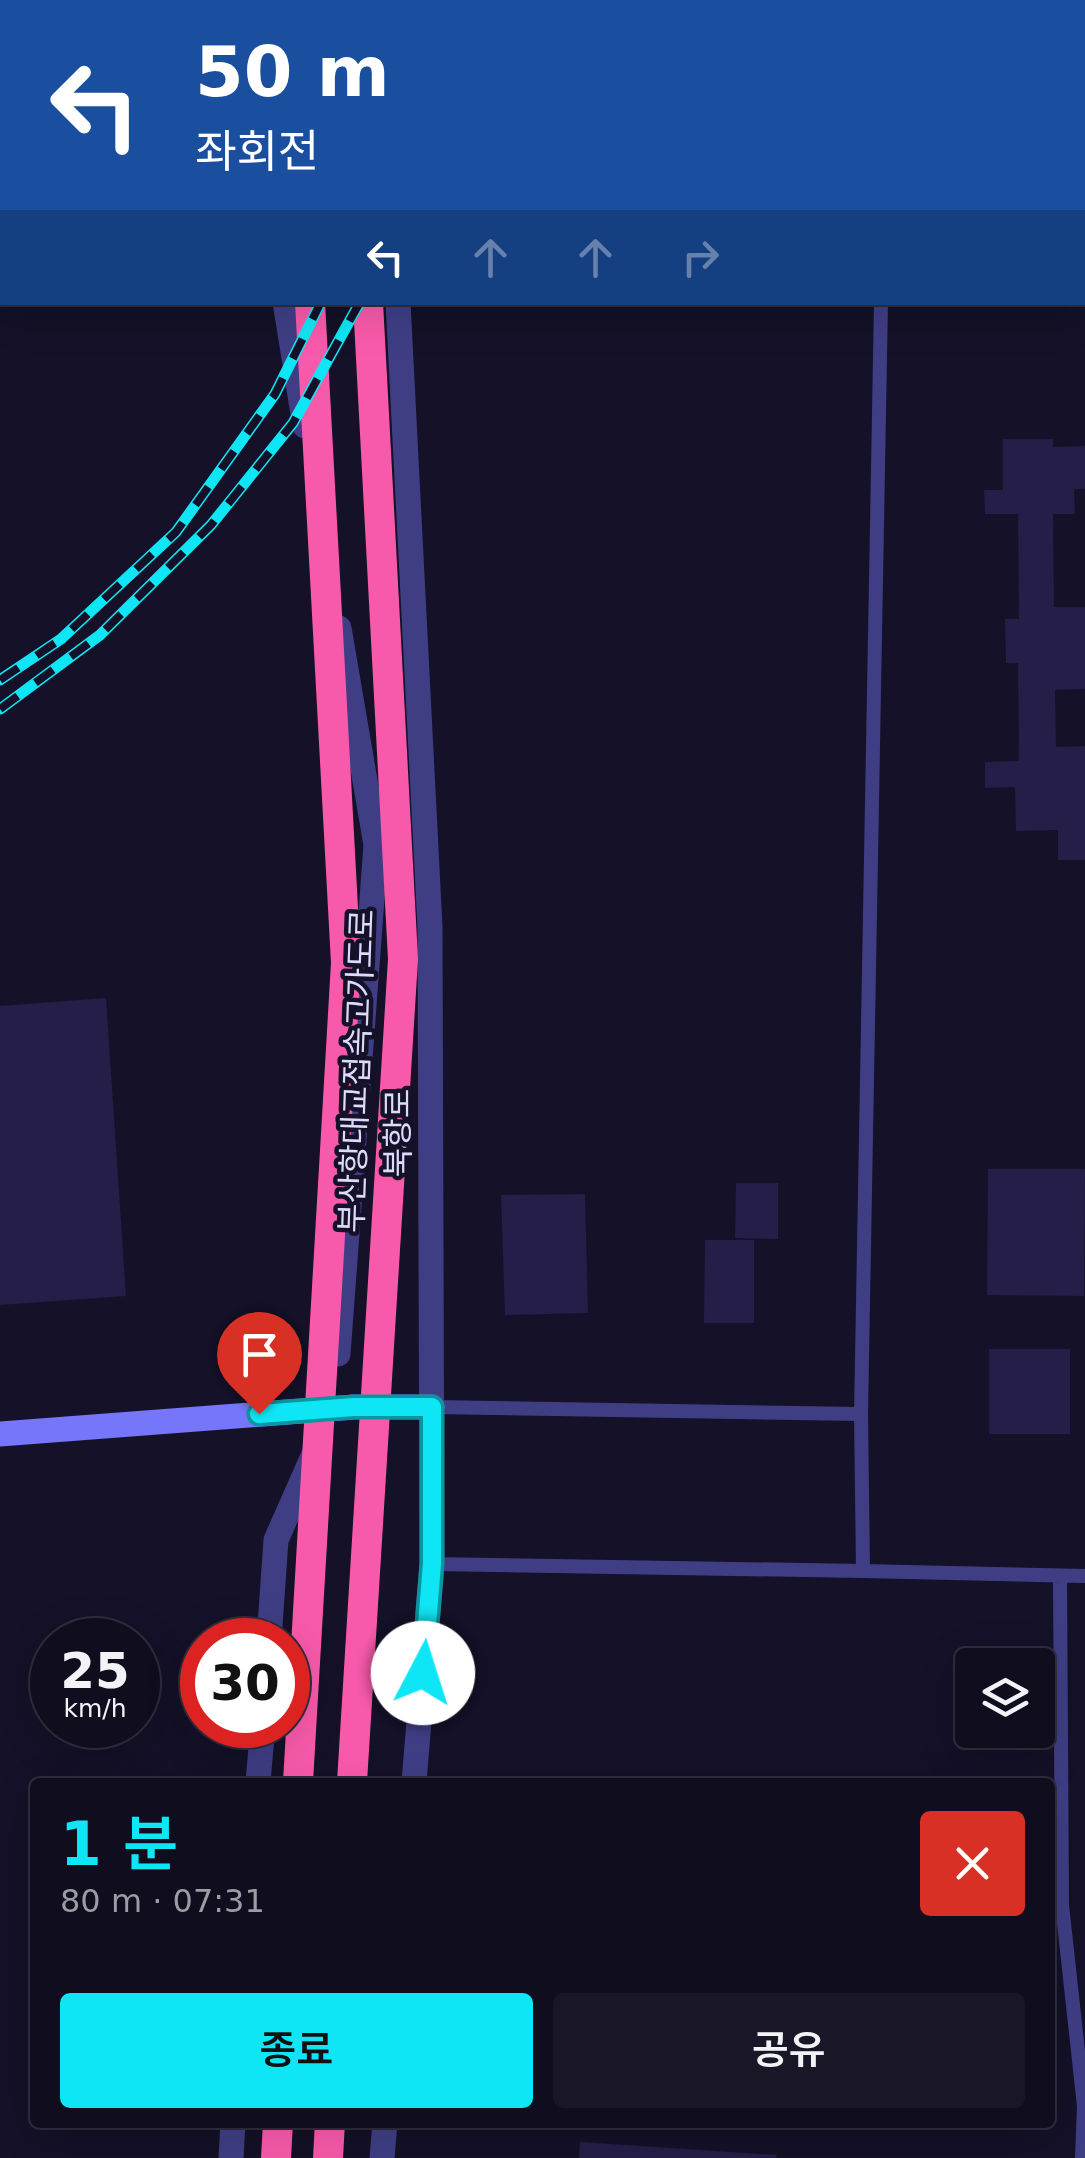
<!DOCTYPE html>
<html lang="ko">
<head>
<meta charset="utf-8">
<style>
	body { margin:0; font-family:"DejaVu Sans","Noto Sans KR",sans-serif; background:#181627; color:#f1f3f6; height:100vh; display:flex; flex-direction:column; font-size:38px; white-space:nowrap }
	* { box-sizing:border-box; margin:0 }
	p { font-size:32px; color:#9b9ca4 }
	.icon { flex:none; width:55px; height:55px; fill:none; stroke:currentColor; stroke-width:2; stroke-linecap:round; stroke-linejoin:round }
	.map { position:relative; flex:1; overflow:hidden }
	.panel { position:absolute; left:30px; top:1778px; width:1025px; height:350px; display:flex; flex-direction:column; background:#0f0d1e; border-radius:10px; box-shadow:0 10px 40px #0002,0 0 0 2px #2f2d3c }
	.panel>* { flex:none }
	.hud { position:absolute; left:0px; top:0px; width:1085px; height:305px; box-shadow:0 10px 40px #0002,0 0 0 2px #2f2d3c; background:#1a4fa0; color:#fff; overflow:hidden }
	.tools { position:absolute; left:955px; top:1648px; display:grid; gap:20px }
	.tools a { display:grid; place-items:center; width:100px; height:100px; border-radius:10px; background:#0f0d1e; box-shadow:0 10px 40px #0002,0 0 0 2px #2f2d3c; font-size:50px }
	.speed { position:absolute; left:30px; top:1618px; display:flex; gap:20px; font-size:50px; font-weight:700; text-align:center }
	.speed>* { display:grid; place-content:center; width:130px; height:130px; border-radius:50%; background:#0f0d1e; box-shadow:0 10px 40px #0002,0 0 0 2px #2f2d3c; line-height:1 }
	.speed small { font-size:25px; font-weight:400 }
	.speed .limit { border:15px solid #d22; background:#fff; color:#111 }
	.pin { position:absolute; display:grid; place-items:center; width:85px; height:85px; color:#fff; margin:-102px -42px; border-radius:50% 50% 50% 0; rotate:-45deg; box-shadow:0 0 10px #0007 }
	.pin .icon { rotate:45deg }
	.me { position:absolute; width:110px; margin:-55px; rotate:5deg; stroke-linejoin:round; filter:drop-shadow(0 0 8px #0008) }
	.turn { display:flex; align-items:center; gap:35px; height:210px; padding:0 30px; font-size:45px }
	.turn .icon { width:130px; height:130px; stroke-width:2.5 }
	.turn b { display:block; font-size:70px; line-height:85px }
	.lanes { display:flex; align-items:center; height:95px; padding:0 30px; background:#0003; justify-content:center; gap:50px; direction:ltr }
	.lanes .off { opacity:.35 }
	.round { display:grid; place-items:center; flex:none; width:105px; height:105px; border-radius:10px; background:#181627 }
	.headline { display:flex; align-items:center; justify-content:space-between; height:170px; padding:0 30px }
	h1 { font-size:60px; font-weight:600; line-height:75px; color:#0fe6f5 }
	.cta { display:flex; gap:20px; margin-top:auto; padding:20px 30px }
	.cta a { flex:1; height:115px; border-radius:10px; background:#0fe6f5; color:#111; font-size:40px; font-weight:600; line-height:115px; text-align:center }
	.cta a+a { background:#181627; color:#f1f3f6 }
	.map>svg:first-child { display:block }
	.building { fill:#251e48 }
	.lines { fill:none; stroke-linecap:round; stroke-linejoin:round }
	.lane { stroke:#3f3e85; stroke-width:14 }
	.street { stroke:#3f3e85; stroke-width:25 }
	.secondary { stroke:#7576f9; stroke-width:25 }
	.highway { stroke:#f85aab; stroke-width:30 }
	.rail-casing { stroke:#0fe6f5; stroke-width:11 }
	.rail { stroke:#141128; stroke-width:8; stroke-dasharray:22; stroke-linecap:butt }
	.route-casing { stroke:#0a969f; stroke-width:25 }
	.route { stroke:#0fe6f5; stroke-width:18 }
	.labels { text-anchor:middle; stroke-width:9; stroke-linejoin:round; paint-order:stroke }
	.street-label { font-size:32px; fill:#dddafd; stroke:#141128 }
</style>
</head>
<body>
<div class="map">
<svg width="1085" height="2158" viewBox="0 0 1085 2158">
	<rect width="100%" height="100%" fill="#141128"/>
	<path class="building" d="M 1003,439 L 1053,439 L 1053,447 L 1085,446 L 1085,489 L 1074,489 L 1075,514 L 1053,514 L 1054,607 L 1085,607 L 1085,689 L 1055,690 L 1056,747 L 1085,746 L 1085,860 L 1058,860 L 1058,830 L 1016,831 L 1015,787 L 985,788 L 985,762 L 1019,761 L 1018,663 L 1006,663 L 1005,619 L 1019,619 L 1018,514 L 985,514 L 984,490 L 1003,490 Z
		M 106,998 L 126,1296 L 0,1305 L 0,1006 Z
		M 988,1169 L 1085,1169 L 1084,1296 L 987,1295 Z
		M 736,1183 L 778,1183 L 778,1239 L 735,1238 Z
		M 585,1194 L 588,1313 L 505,1315 L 501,1195 Z
		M 705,1240 L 754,1240 L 754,1323 L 704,1323 Z
		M 989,1349 L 1070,1349 L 1070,1434 L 989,1434 Z
		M 580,2142 L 777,2155 L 776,2158 L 579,2158 Z"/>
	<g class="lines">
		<path class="lane" d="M 1057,0 L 1057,2
			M 887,2 L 887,0
			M 1082,78 L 1085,80
			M 881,302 L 861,1414 L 863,1571 L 1085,1576
			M 432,1407 L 861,1414
			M 432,1564 L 863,1571
			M 1060,1576 L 1062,1905 L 1084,2106 L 1082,2158"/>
		<path class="street" d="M 265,0 L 265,2
			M 382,0 L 382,2
			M 285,302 L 305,426
			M 398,302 L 430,927 L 432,1564 L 414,1782
			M 338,1354 L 376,845 L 339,628
			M 269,1640 L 276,1540 L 314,1454
			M 258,1782 L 263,1725
			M 231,2158 L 233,2122
			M 382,2158 L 385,2122"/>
		<path class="secondary" d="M 0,1434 L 354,1407 L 432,1407"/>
		<path class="highway" d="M 293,0 L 293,2
			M 351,0 L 351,2
			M 298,1782 L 346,963 L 310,302
			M 352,1782 L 403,959 L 368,302
			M 276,2158 L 278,2122
			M 328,2158 L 330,2122"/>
		<defs>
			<path id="rail" d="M 411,2 L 411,0
				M 517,2 L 518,0
				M 0,680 L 61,639 L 176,532 L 275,394 L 321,302
				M 0,709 L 100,635 L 211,525 L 293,423 L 360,302"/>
		</defs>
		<use href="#rail" class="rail-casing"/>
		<use href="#rail" class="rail"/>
	</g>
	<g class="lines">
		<defs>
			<path id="route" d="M 259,1414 L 354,1407 L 432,1407 L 432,1564 L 423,1673"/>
		</defs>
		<use href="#route" class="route-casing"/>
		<use href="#route" class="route"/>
	</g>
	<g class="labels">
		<g class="street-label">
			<text transform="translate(357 1071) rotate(-88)" y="11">부산항대교접속고가도로</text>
			<text transform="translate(398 1133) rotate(-90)" y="11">북항로</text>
		</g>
	</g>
</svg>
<div class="tools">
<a><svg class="icon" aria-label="layers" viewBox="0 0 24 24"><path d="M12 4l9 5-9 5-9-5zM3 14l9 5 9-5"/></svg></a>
</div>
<div class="speed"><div>25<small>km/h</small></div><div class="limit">30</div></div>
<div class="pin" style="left:259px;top:1414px;background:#d93025"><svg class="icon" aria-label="arrive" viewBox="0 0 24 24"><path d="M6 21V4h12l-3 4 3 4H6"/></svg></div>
<svg class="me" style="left:423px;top:1673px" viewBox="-20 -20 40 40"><circle r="19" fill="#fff"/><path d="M0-13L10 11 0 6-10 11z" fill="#0fe6f5"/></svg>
<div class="hud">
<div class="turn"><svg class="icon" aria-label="left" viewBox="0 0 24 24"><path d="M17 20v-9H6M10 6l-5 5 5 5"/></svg><div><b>50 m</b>좌회전</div></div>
<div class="lanes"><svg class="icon" aria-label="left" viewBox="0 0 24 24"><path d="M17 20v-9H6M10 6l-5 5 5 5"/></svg><svg class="icon off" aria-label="ahead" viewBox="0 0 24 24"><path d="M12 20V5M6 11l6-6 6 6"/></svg><svg class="icon off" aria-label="ahead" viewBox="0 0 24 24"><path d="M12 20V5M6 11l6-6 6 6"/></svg><svg class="icon off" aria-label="right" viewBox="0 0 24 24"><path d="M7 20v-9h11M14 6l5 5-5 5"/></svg></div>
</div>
<section class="panel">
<div class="headline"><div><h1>1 분</h1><p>80 m · 07:31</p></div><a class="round" style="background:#d93025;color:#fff"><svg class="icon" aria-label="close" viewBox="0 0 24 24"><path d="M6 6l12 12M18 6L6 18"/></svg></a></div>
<div class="cta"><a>종료</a><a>공유</a></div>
</section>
</div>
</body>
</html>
